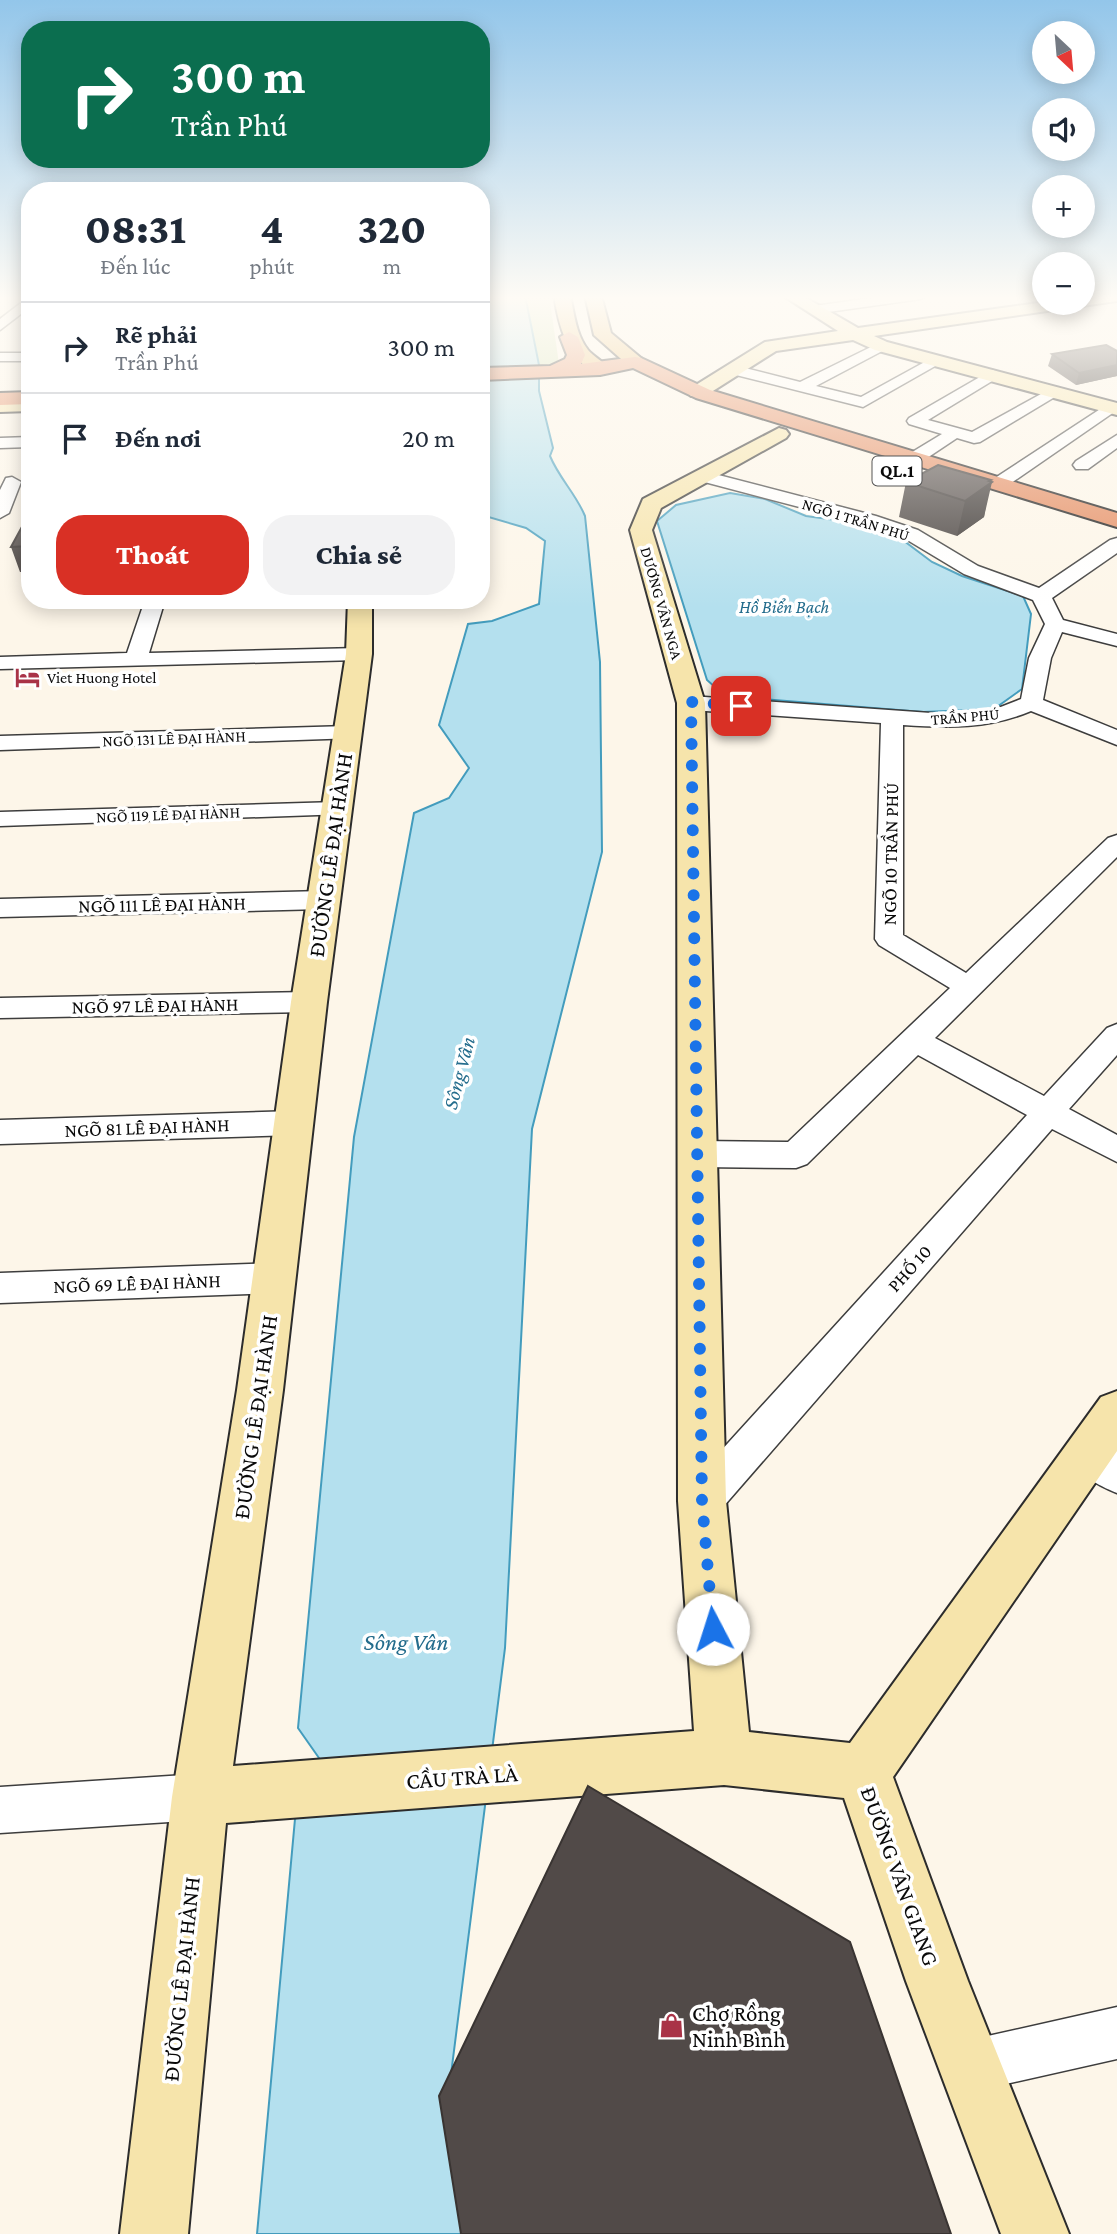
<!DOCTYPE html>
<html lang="vi">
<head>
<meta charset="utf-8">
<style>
	body { margin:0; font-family:"Crimson Pro",serif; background:#f2f2f3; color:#1f2937; height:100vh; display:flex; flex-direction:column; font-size:26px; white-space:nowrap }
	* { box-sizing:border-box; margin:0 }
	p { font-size:23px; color:#747a83 }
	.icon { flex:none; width:38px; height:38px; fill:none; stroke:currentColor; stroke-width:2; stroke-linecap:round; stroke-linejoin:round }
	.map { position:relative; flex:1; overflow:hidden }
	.panel { position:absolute; left:21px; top:182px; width:469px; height:427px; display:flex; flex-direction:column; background:#fff; border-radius:28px; box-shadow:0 4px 18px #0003 }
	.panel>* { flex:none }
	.top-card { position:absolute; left:21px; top:21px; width:469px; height:147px; border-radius:28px; box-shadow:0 4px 18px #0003; background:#0b6e4f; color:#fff; overflow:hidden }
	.needle { width:46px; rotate:154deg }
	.fabs { position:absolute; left:1032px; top:21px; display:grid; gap:14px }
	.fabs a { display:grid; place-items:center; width:63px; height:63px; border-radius:50%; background:#fff; box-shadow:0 4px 18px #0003; font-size:35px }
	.pin { position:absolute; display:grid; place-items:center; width:60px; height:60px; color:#fff; margin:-30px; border-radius:14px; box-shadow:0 4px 10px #0006 }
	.me { position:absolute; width:77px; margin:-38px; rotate:355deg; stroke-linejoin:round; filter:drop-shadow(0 0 5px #0008) }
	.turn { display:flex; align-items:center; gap:24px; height:147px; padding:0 35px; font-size:32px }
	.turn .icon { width:91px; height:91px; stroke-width:2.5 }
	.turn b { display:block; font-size:49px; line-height:60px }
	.eta { display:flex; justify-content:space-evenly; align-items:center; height:119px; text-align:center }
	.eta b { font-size:42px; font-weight:800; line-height:49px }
	.action { display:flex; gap:14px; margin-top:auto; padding:14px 35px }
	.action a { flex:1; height:80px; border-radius:28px; background:#d93025; color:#fff; font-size:28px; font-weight:800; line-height:80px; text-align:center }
	.action a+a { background:#f2f2f3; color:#1f2937 }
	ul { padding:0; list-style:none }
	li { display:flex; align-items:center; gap:21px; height:91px; padding:0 35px; border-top:2px solid #e0e1e3 }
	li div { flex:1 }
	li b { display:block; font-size:26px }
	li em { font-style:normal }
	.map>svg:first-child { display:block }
	.green { fill:#d3e2b7 }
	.water { fill:#b4e0ee; stroke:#439cbd; stroke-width:2 }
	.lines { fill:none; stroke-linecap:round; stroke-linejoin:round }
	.street-casing { stroke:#3d3d3d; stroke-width:3 }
	.secondary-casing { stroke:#2c2c2c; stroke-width:4 }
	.primary-casing { stroke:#1b1b1b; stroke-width:4 }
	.highway-casing { stroke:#1b1b1b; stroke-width:4 }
	.street { fill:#fff; fill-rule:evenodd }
	.secondary { fill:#f6e4ab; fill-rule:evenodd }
	.primary { fill:#e9bb6d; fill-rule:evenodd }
	.highway { fill:#e48b60; fill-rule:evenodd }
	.wall { fill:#46403e }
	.shaded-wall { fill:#393432 }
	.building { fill:#514a48; stroke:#393432; stroke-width:2 }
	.route { stroke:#1a73e8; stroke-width:12; stroke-dasharray:0 21.6 }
	.labels { text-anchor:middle; stroke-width:7; stroke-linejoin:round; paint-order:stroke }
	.far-street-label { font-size:16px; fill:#0a0a0a; stroke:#fff }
	.far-poi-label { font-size:16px; fill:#0a0a0a; stroke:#fff; text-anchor:start }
	.shield { fill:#fff; stroke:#545454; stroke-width:2 }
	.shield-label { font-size:18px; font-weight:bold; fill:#0a0a0a }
	.far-water-label { font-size:18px; font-style:italic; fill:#236c8c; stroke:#fff }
	.street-label { font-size:19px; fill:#0a0a0a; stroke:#fff }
	.water-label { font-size:21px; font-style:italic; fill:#236c8c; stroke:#fff }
	.near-street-label { font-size:23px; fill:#0a0a0a; stroke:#fff }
	.near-poi-label { font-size:23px; fill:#0a0a0a; stroke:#fff; text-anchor:start }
	.near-water-label { font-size:24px; font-style:italic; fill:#236c8c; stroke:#fff }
</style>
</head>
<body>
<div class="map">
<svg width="1117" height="2234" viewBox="0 0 1117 2234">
	<rect width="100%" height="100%" fill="#fdf6e9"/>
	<path class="green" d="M 525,295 L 549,295 L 559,364 L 539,365 Z"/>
	<path class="water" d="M 481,295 L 525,295 L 539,365 L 539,391 L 553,448 L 550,456 C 559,478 576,494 585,516 L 600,662 L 602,852 L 532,1129 L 505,1648 L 448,2098 L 462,2234 L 257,2234 L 295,1819 L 319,1794 L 319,1758 L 298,1728 L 354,1137 L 414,813 L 449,798 L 469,768 L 439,725 L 468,624 L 492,621 L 539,604 L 545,541 L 526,528 L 485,516 L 481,484 Z
		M 730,493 L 765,499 L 806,516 L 865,524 L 896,535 L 932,562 L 962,576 L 1023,596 L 1031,614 L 1022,689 L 994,709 L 923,712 L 725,696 L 707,680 L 657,521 L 676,505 Z"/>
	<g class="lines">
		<defs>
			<path id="street" d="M 893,295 L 928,295 L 921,299 L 814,314 L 807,310 L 814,306 Z
				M 30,296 L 30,307 L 0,330 L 0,319 Z
				M 881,342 L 886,343 L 888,346 L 886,349 L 816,386 L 861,397 L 932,358 L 937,357 L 944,361 L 863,407 L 728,373 L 725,370 L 733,365 L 800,382 Z
				M 0,353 L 30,353 L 30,361 L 0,361 Z
				M 992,370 L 997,372 L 1000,375 L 997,378 L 928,420 L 972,432 L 1050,389 L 1060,389 L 1063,392 L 980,442 L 974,443 L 957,438 L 921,462 L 909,462 L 906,458 L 909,454 L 942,434 L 909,424 L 907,421 L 909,418 Z
				M 1111,402 L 1117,404 L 1117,410 L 1004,488 L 992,488 L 989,484 L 992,480 Z
				M 1117,435 L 1117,448 L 1088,469 L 1076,469 L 1073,465 L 1076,461 Z
				M 30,437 L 30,447 L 0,448 L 0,438 Z
				M 703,471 L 876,516 L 918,530 L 978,566 L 1039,588 L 1110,540 L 1117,538 L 1117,553 L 1052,598 L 1063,620 L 1117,634 L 1117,646 L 1062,632 L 1051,658 L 1043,700 L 1117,730 L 1117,745 L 1031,711 C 988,729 950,728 903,725 L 903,935 L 966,973 L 1108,838 L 1117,835 L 1117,857 L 935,1038 L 1044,1096 L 1107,1028 L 1117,1024 L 1117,1055 L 1069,1109 L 1117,1135 L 1117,1162 L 1052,1129 L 716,1515 L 702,1520 L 688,1515 L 682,1501 L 688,1487 L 1027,1115 L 918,1055 L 807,1164 L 796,1168 L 699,1167 L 688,1163 L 683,1154 L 688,1145 L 699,1141 L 788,1142 L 950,988 L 879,945 L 875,939 L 881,723 L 691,710 L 683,708 L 680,703 L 683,698 L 691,696 L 945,714 L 993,710 L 1021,699 L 1029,658 L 1045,624 L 1033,600 L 964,574 L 904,538 L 864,524 L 697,480 L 694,476 Z
				M 12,477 L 21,482 L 9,513 L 0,518 L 0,490 L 6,478 Z
				M 145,600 L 165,600 L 149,653 L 359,648 L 367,649 L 370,654 L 367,659 L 359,660 L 0,669 L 0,657 L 127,653 Z
				M 348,726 L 356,728 L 360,733 L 356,738 L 0,750 L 0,736 Z
				M 337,802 L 346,804 L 349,809 L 346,814 L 0,826 L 0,812 Z
				M 323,891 L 332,894 L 336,900 L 332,906 L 323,909 L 0,917 L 0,899 Z
				M 309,992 L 319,995 L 323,1002 L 319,1009 L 309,1012 L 0,1018 L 0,998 Z
				M 294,1111 L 305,1115 L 310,1123 L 305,1131 L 294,1135 L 0,1144 L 0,1120 Z
				M 274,1263 L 286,1268 L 292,1278 L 286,1288 L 274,1293 L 0,1303 L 0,1273 Z
				M 1088,1436 L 1117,1451 L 1117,1493 C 1097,1485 1077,1474 1069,1454 L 1074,1441 Z
				M 200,1774 L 216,1781 L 223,1797 L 216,1813 L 200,1820 L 0,1833 L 0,1787 Z
				M 1117,2007 L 1117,2059 L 970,2092 L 951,2085 L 944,2066 L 951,2047 L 970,2040 Z"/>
			<path id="secondary" d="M 782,295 L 801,295 L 858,328 L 1045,302 L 1083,303 L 1083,296 L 1117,295 L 1117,301 L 874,336 L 887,342 L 1117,403 L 1117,415 L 875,350 L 853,340 L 776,351 L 705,396 L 691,396 L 688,392 L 691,388 L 765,342 L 838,331 Z
				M 30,399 L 30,411 L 0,412 L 0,400 Z
				M 779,428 L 786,430 L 789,434 L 786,438 L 661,508 L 652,530 L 705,703 L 726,1501 L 749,1732 L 850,1743 L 1101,1397 L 1117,1391 L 1117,1451 L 893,1777 L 968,1981 L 1069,2234 L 1001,2234 L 906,1981 L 844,1798 L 724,1785 L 226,1823 L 188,2234 L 120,2234 L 172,1797 L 237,1390 L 291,1002 L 346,654 L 348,600 L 372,600 L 372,654 L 327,1002 L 283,1390 L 233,1766 L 694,1731 L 678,1501 L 677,703 L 630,530 L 643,499 Z"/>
			<path id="primary" d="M 554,295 L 570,295 C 574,313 576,335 588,350 C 594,357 603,361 609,369 L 607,373 L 593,373 C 566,353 559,327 554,295 Z
				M 585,295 L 601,295 L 611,333 L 641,358 L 644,362 L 641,366 L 629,366 L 594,335 Z"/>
			<path id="highway" d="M 569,332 L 578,337 L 585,355 L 581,364 L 635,357 L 641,358 L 710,390 L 1117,513 L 1117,527 L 696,398 L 633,368 L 600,375 L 481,380 L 481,368 L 550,366 L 565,359 L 567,355 L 560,337 Z
				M 30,392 L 30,404 L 0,405 L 0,393 Z"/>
		</defs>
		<use href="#street" class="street-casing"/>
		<use href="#secondary" class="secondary-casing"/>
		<use href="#primary" class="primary-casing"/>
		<use href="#highway" class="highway-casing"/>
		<use href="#street" class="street"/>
		<use href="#secondary" class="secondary"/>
		<use href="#primary" class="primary"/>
		<use href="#highway" class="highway"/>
	</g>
	<path class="wall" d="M 1117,351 L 1117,376 L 1076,385 L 1048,366 L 1052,354 Z
		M 906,482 L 990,482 L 984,517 L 957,536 L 899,517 Z
		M 30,512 L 30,572 L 20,572 L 11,547 Z"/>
	<path class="shaded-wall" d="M 1117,365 L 1117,376 L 1076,385 L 1079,373 Z
		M 991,480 L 990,484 L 992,482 L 984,517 L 957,536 L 965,501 Z"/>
	<path class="building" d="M 1106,345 L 1117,351 L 1117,365 L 1079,373 L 1052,354 Z
		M 938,465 L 991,480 L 989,481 L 992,482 L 965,501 L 906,482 Z
		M 30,512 L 30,546 L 11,547 Z
		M 588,1786 L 850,1942 L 951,2234 L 461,2234 L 439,2096 Z"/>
	<linearGradient id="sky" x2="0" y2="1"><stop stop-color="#93c6ea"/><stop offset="0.49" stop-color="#fefbf5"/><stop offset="1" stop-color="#fefbf5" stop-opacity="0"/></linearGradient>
	<rect width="1117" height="608" fill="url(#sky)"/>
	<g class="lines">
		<path class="route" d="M 713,1629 L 702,1501 L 691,702 L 741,706"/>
	</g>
	<defs>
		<symbol id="hotel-bare" viewBox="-9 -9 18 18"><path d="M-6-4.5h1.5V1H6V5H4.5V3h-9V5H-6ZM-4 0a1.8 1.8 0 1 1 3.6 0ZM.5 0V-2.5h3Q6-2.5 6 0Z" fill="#a93347" stroke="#fff" stroke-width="2.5" paint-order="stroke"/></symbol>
		<symbol id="shop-bare" viewBox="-9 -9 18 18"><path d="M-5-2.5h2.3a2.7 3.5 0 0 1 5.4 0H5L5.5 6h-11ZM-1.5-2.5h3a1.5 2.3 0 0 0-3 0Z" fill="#a93347" stroke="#fff" stroke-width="2.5" paint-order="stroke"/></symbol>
	</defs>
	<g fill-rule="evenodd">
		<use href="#hotel-bare" x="10" y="660" width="35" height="35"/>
		<use href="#shop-bare" x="654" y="2008" width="35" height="35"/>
	</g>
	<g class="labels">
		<g class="far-street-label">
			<text transform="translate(856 519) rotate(17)" y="6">NGÕ 1 TRẦN PHÚ</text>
			<text transform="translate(662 603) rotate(74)" y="6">DƯƠNG VÂN NGA</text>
			<text transform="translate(965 716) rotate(-5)" y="6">TRẦN PHÚ</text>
			<text transform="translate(174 738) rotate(-2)" y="6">NGÕ 131 LÊ ĐẠI HÀNH</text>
			<text transform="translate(168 814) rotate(-2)" y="6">NGÕ 119 LÊ ĐẠI HÀNH</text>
		</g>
		<g class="far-poi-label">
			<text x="47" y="683">Viet Huong Hotel</text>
		</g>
		<rect class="shield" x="872.5" y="456.5" width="49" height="29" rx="5"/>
		<g class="shield-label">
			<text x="897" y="477">QL.1</text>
		</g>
		<g class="far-water-label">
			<text x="784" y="613">Hồ Biển Bạch</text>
		</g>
		<g class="street-label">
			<text transform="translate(890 854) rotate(-89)" y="7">NGÕ 10 TRẦN PHÚ</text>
			<text transform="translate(162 904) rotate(-1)" y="7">NGÕ 111 LÊ ĐẠI HÀNH</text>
			<text transform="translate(155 1005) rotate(-1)" y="7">NGÕ 97 LÊ ĐẠI HÀNH</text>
			<text transform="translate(147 1127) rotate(-2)" y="7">NGÕ 81 LÊ ĐẠI HÀNH</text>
			<text transform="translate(909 1268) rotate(-48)" y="7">PHỐ 10</text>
			<text transform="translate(137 1283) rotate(-2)" y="7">NGÕ 69 LÊ ĐẠI HÀNH</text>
		</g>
		<g class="water-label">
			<text transform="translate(459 1073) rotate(-75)" y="7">Sông Vân</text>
		</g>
		<g class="near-street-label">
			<text transform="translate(330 855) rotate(-82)" y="8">ĐƯỜNG LÊ ĐẠI HÀNH</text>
			<text transform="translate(255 1417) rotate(-82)" y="8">ĐƯỜNG LÊ ĐẠI HÀNH</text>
			<text transform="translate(462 1777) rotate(-4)" y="8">CẦU TRÀ LÀ</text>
			<text transform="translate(900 1876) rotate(70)" y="8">ĐƯỜNG VÂN GIANG</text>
			<text transform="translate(181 1979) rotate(-84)" y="8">ĐƯỜNG LÊ ĐẠI HÀNH</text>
		</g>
		<g class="near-poi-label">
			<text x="692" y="2021">Chợ Rồng<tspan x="692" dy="26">Ninh Bình</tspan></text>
		</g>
		<g class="near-water-label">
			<text x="406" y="1650">Sông Vân</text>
		</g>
	</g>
</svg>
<div class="fabs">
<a><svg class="needle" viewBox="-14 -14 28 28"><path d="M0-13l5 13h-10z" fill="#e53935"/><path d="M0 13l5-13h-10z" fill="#747a83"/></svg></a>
<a><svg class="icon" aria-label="sound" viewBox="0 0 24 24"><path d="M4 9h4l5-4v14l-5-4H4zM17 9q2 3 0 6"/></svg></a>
<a>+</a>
<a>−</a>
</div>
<div class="pin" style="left:741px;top:706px;background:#d93025"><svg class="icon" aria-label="arrive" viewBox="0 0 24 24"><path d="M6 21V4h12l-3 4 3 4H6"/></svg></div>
<svg class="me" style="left:713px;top:1629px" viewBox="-20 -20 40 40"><circle r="19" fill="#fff"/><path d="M0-13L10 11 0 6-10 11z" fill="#1a73e8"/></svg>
<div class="top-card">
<div class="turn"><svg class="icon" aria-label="right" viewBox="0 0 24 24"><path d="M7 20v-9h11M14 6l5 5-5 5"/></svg><div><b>300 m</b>Trần Phú</div></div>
</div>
<section class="panel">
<div class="eta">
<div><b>08:31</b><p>Đến lúc</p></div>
<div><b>4</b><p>phút</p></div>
<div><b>320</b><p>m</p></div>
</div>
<ul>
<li><svg class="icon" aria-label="right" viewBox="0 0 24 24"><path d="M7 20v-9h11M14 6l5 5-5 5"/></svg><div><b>Rẽ phải</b><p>Trần Phú</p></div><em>300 m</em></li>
<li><svg class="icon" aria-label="arrive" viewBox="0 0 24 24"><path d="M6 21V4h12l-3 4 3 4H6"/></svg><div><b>Đến nơi</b></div><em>20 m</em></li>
</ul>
<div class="action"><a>Thoát</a><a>Chia sẻ</a></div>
</section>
</div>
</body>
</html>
